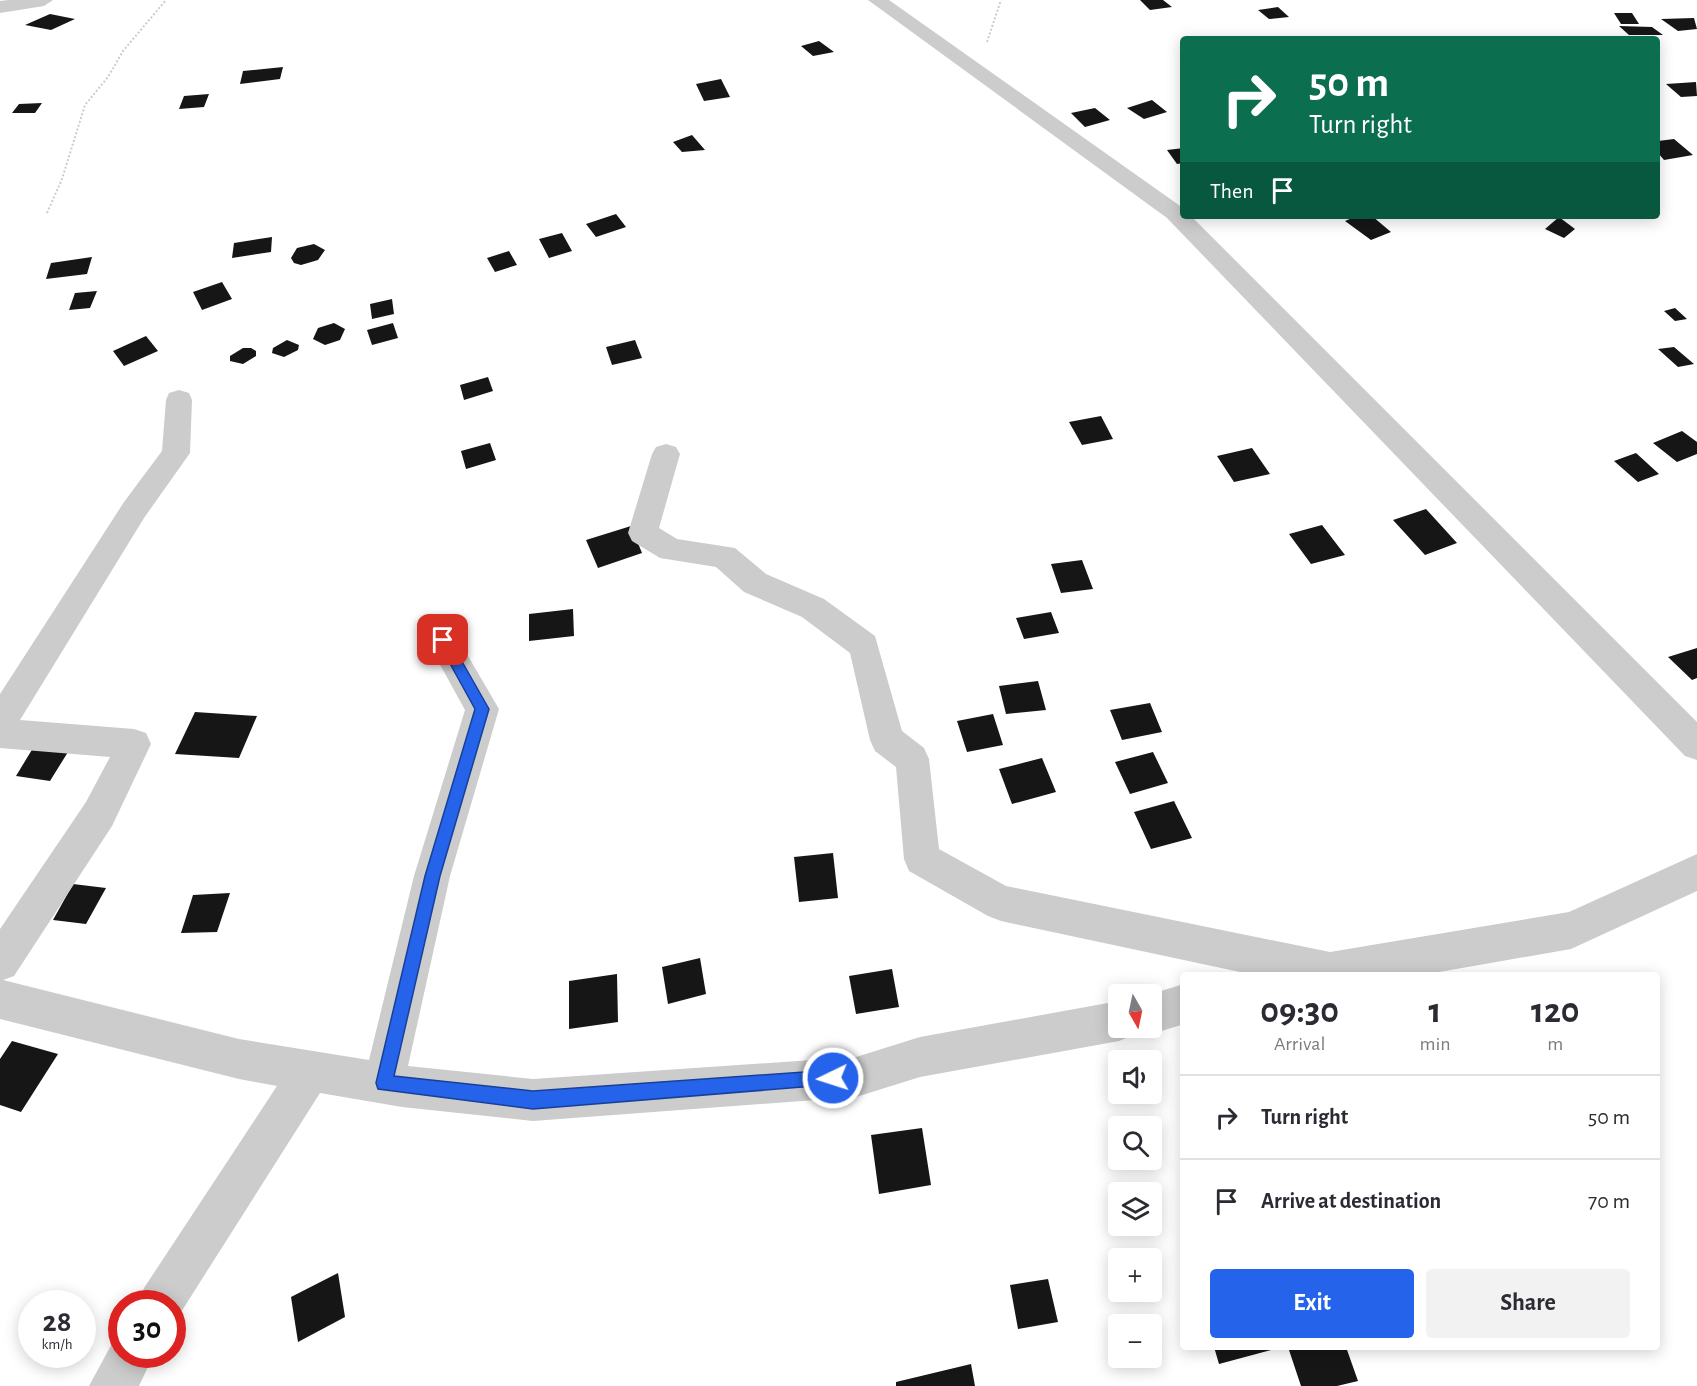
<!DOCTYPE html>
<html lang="en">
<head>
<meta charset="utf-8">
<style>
	body { margin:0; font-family:"Alegreya Sans",sans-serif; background:#f2f2f3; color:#2b2b33; height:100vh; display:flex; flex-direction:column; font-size:22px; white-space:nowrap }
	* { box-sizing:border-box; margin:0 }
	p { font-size:20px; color:#7c7c81 }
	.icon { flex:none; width:33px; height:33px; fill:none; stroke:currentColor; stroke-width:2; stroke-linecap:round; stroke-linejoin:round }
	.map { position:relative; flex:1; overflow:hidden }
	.panel { position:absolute; left:1180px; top:972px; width:480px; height:378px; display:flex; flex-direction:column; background:#fff; border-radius:6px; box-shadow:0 3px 15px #0003 }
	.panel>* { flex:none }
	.top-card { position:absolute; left:1180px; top:36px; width:480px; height:183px; border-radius:6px; box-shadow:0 3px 15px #0003; background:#0b6e4f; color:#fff; overflow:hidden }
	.needle { width:39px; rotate:171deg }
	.controls { position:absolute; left:1108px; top:984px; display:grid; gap:12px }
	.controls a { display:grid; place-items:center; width:54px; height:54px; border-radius:6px; background:#fff; box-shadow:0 3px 15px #0003; font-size:30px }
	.speed { position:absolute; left:18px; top:1290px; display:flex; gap:12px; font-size:30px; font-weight:700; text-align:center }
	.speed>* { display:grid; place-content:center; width:78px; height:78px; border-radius:50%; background:#fff; box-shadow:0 3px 15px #0003; line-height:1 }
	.speed small { font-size:15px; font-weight:400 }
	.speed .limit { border:9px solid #d22; background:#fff; color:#111 }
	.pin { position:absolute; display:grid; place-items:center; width:51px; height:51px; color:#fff; margin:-26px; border-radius:12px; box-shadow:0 3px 9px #0006 }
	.me { position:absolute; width:66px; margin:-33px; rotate:266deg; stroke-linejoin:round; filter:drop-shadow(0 0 4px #0008) }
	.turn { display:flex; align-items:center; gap:21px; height:126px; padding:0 30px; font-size:27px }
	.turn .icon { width:78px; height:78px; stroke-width:2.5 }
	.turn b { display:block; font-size:42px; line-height:51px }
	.then { display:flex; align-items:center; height:57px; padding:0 30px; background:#0003; gap:12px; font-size:22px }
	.eta { display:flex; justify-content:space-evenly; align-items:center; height:102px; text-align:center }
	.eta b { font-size:36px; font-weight:700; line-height:42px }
	.primary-button { display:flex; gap:12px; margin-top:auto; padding:12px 30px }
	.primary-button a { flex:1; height:69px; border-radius:6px; background:#2563eb; color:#fff; font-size:24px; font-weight:700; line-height:69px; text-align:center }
	.primary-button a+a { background:#f2f2f3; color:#2b2b33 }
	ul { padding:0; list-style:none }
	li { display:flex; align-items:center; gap:18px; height:84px; padding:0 30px; border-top:2px solid #e1e1e2 }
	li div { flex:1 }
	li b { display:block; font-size:22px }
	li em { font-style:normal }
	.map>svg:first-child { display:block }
	.building { fill:#161616 }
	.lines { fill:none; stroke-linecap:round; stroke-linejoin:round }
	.path { stroke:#ccc; stroke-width:2; stroke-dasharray:2 2; stroke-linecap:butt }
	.street { fill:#ccc; fill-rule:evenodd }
	.route { fill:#2563eb; stroke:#184099; stroke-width:1.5 }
</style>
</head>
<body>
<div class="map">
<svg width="1697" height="1386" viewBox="0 0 1697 1386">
	<rect width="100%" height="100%" fill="#fff"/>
	<path class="building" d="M 1140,0 L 1163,0 L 1172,7 L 1150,10 Z
		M 1278,7 L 1289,17 L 1269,19 L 1258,10 Z
		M 1614,13 L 1632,13 L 1639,24 L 1621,24 Z
		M 50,14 L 75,19 L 51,30 L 25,25 Z
		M 1694,18 L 1697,29 L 1678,31 L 1661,19 Z
		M 1619,26 L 1652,27 L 1663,35 L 1629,35 Z
		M 819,41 L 834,52 L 813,56 L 801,46 Z
		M 283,67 L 280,79 L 240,84 L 243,71 Z
		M 721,79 L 730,97 L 704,101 L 696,84 Z
		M 1696,82 L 1697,96 L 1681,97 L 1666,84 Z
		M 209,94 L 204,107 L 179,109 L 184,96 Z
		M 1152,100 L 1167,112 L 1144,119 L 1127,108 Z
		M 42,103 L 35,113 L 12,113 L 19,104 Z
		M 1095,108 L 1110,120 L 1085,127 L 1071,113 Z
		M 692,135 L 705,150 L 682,152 L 673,142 Z
		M 1674,139 L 1693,155 L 1664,160 L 1658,153 L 1658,141 Z
		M 1184,148 L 1184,163 L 1177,164 L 1167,150 Z
		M 616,214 L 626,227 L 596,237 L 586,224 Z
		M 1357,216 L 1372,216 L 1391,232 L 1371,240 L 1345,221 Z
		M 1559,217 L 1575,229 L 1564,238 L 1545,229 Z
		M 562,233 L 572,251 L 549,258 L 539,239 Z
		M 272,237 L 271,252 L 232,258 L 234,243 Z
		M 314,244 L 325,250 L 318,260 L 301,265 L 294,263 L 291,258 L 297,248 Z
		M 509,251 L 517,265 L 495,272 L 487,258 Z
		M 92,257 L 87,274 L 46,279 L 51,263 Z
		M 222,282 L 232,299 L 202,310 L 193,292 Z
		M 97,291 L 90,308 L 69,310 L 75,293 Z
		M 392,299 L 394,314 L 372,319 L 370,304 Z
		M 1675,308 L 1687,319 L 1675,321 L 1664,311 Z
		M 334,323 L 345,329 L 340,340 L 325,345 L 313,339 L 318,328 Z
		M 393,323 L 398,338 L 372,345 L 367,330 Z
		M 146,336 L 158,351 L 124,366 L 113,351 Z
		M 287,340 L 299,345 L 298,350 L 284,357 L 272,353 L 273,348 Z
		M 635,340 L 642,358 L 612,365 L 606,347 Z
		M 1674,347 L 1694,364 L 1678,367 L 1658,349 Z
		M 243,348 L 251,348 L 256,351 L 256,356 L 243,364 L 230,361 L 230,356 Z
		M 488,377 L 493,391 L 464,400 L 460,385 Z
		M 1101,416 L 1113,439 L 1082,445 L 1069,422 Z
		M 1682,431 L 1697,442 L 1697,454 L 1677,462 L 1653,443 Z
		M 490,443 L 496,460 L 466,469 L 461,451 Z
		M 1252,448 L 1270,474 L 1234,482 L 1217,456 Z
		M 1636,453 L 1659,474 L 1638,482 L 1614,461 Z
		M 1426,509 L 1457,543 L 1425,555 L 1393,520 Z
		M 1322,525 L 1345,555 L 1311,564 L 1289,534 Z
		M 631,526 L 642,553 L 598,568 L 586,540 Z
		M 1082,560 L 1093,589 L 1061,593 L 1051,564 Z
		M 573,609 L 574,636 L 529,641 L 529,614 Z
		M 1051,612 L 1059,633 L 1024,639 L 1016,618 Z
		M 1697,648 L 1697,678 L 1692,680 L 1668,657 Z
		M 1038,681 L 1046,710 L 1006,714 L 999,686 Z
		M 1150,703 L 1162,732 L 1122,740 L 1110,710 Z
		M 195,712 L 257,716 L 239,758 L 175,754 Z
		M 993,714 L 1003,745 L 967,752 L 957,721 Z
		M 33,748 L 68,752 L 50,781 L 16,776 Z
		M 1153,752 L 1168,783 L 1130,794 L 1115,762 Z
		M 1042,758 L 1056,792 L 1012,804 L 999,769 Z
		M 1174,801 L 1192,838 L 1151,849 L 1134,812 Z
		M 833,853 L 838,898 L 799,902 L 794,857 Z
		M 73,884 L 106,888 L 86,924 L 53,920 Z
		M 230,893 L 217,932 L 181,933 L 193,895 Z
		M 700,958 L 706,994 L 668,1004 L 662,967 Z
		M 892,969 L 899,1007 L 856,1014 L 849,976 Z
		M 617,974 L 618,1022 L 569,1029 L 569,981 Z
		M 12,1041 L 58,1054 L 21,1112 L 0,1105 L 0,1059 Z
		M 922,1128 L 931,1185 L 879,1194 L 871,1135 Z
		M 338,1273 L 345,1317 L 298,1342 L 291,1297 Z
		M 1048,1279 L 1058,1322 L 1018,1329 L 1010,1285 Z
		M 1214,1347 L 1278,1347 L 1278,1348 L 1219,1364 Z
		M 1288,1347 L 1346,1347 L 1358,1381 L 1337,1386 L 1301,1386 Z
		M 971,1364 L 975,1386 L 896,1386 L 896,1382 Z"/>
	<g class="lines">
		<path class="path" d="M 987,42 L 1001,0
			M 47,213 L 62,179 L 85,105 L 108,77 L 123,51 L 166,0"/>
		<path class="street" d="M 8,0 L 53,0 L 44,6 L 0,13 L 0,1 Z
			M 868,0 L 889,0 L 1183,208 L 1184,216 L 1191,216 L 1697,722 L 1697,760 L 1685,756 L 1167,218 Z
			M 179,390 L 189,393 L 192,400 L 190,453 L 144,518 L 20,720 L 134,729 L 146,733 L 151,744 L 112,826 L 14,976 L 3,980 L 239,1039 L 369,1060 L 414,876 L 465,710 L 427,641 L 432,632 L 443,628 L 454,632 L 499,709 L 450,876 L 408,1066 L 533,1079 L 856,1057 L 920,1037 L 1119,1001 L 1119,1028 L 1136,1028 L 1133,1035 L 1119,1041 L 920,1077 L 856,1097 L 533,1121 L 402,1107 L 320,1093 L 176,1320 L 172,1322 L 172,1304 L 137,1304 L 144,1288 L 277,1086 L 239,1079 L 0,1019 L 0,929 L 86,802 L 110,757 L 0,748 L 0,694 L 124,502 L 162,451 L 166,400 L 169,393 Z
			M 666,444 L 676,447 L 680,454 L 659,528 L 677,539 L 735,548 L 766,574 L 824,599 L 875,636 L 902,731 L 924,748 L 929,759 L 939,849 L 1006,886 L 1330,952 L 1569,912 L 1697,854 L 1697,891 L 1571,949 L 1422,975 L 1254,975 L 1001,921 L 988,916 L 909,871 L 904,859 L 896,767 L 875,751 L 870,740 L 850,653 L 802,617 L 744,592 L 716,567 L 660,558 L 632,541 L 628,533 L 652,454 L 656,447 Z
			M 1184,984 L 1184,1024 L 1152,1034 L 1138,1028 L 1152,1028 L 1151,994 Z
			M 122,1335 L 122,1354 L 154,1354 L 139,1386 L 89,1386 L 115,1338 Z"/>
	</g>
	<path class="route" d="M 443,635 L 448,637 L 489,709 L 440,876 L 394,1076 L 533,1091 L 833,1070 L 839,1072 L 842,1078 L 839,1084 L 533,1109 L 378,1089 L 376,1083 L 425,876 L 475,709 L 437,640 Z"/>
</svg>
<div class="controls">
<a><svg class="needle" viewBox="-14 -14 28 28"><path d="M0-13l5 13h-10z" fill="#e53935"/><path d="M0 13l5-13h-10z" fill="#7c7c81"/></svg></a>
<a><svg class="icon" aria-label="sound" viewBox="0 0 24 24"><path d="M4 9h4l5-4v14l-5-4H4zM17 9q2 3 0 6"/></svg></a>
<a><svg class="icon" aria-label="search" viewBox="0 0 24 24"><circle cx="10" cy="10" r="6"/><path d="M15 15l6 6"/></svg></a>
<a><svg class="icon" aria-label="layers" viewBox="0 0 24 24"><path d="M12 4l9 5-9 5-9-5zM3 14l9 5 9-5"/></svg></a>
<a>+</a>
<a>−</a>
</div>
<div class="speed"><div>28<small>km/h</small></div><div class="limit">30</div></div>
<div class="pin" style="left:443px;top:640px;background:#d93025"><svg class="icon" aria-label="arrive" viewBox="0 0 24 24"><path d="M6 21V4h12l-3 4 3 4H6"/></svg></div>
<svg class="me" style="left:833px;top:1078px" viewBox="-20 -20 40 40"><circle r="17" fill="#2563eb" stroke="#fff" stroke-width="3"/><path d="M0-11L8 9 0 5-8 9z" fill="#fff"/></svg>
<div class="top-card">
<div class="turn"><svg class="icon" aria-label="right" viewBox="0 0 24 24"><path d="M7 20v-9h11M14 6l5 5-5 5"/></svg><div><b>50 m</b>Turn right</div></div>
<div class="then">Then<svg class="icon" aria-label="arrive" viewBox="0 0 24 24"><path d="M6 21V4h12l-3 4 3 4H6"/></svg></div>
</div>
<section class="panel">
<div class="eta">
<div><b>09:30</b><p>Arrival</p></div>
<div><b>1</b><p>min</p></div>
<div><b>120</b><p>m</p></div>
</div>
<ul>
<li><svg class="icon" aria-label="right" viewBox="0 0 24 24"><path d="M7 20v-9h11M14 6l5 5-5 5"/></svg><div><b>Turn right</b></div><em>50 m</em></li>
<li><svg class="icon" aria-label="arrive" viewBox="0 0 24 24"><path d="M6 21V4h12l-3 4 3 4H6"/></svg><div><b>Arrive at destination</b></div><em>70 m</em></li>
</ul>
<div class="primary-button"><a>Exit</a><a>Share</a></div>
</section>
</div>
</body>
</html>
